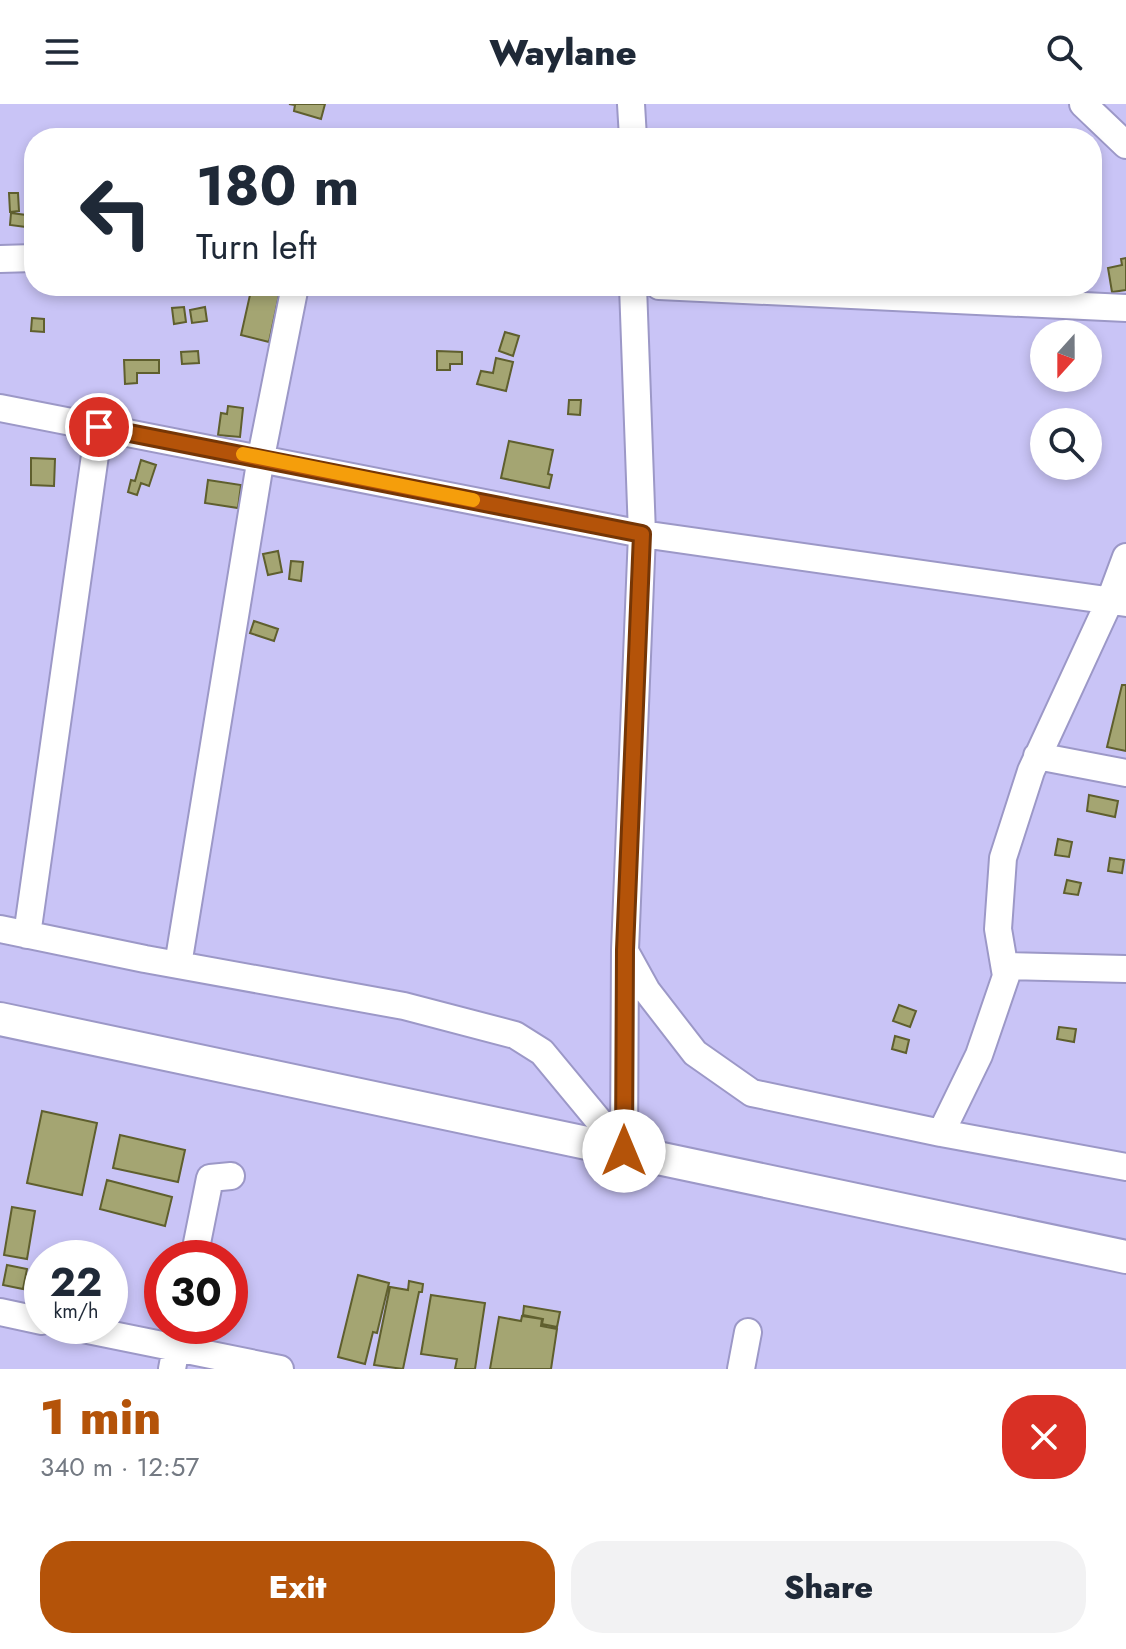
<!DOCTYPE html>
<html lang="en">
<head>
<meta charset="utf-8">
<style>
	body { margin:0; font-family:Jost,sans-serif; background:#f2f2f3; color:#1f2937; height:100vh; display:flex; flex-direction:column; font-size:30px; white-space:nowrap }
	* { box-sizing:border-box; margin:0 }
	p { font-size:26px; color:#747a83 }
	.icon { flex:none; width:44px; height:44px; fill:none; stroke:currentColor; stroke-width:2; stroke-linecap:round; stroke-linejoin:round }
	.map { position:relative; height:1265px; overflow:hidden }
	.sheet { display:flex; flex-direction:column; background:#fff; flex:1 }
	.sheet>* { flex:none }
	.banner { position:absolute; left:24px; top:24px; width:1078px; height:168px; border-radius:32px; box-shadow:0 4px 12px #0003; background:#fff; color:#1f2937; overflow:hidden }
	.needle { width:52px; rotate:201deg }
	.fabs { position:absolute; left:1030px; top:216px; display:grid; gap:16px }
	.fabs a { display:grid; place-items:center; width:72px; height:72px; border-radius:50%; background:#fff; box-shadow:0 4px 12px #0003; font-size:40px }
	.speed { position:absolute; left:24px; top:1136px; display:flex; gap:16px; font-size:40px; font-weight:700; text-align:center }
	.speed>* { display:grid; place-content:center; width:104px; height:104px; border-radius:50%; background:#fff; box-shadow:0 4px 12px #0003; line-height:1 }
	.speed small { font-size:20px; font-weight:400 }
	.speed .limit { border:12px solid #d22; background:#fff; color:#111 }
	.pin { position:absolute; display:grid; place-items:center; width:68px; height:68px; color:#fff; margin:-34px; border:4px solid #fff; border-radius:50%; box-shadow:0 2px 8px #0007 }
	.me { position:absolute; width:88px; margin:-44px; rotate:0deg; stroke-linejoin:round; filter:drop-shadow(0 0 6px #0008) }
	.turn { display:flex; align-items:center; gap:28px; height:168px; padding:0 40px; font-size:36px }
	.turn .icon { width:104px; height:104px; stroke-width:2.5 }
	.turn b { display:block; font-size:56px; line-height:68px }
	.round { display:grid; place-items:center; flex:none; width:84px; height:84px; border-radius:32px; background:#f2f2f3 }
	.head { display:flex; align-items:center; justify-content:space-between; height:136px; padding:0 40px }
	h1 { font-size:48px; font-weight:800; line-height:60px; color:#b45309 }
	.button { display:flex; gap:16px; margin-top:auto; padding:16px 40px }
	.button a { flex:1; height:92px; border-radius:32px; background:#b45309; color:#fff; font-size:32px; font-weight:800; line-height:92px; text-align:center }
	.button a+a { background:#f2f2f3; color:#1f2937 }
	header { display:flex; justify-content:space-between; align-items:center; height:104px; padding:0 40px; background:#fff; font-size:36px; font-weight:800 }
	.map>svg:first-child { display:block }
	.building { fill:#a4a572; stroke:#5f5f2e; stroke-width:2 }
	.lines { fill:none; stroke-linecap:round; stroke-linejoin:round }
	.minor-casing { stroke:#9c98c7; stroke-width:30 }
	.tertiary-casing { stroke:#9c98c7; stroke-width:36 }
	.minor { stroke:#fff; stroke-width:26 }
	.tertiary { stroke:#fff; stroke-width:32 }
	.route-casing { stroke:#753606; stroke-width:20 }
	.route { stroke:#b45309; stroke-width:14 }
	.slow { stroke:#f59e0b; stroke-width:14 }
</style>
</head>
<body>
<header><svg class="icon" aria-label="menu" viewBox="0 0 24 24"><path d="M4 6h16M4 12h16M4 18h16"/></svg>Waylane<svg class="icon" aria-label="search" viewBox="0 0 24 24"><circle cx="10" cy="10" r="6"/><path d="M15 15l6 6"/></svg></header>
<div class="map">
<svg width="1126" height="1265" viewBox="0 0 1126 1265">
	<rect width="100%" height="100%" fill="#c9c4f6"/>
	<path class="building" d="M 289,0 L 325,0 L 321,15 L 294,7 L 295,1 Z
		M 9,89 L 18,89 L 19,107 L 10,108 Z
		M 11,109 L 34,112 L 34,124 L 10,121 Z
		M 1126,154 L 1126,186 L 1112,188 L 1108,164 L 1122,161 L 1121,155 Z
		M 252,182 L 281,182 L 269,238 L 241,231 Z
		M 184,203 L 186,218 L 174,220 L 172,204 Z
		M 205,203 L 207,217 L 192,219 L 190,206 Z
		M 32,214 L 44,215 L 44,228 L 31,227 Z
		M 505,228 L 519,232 L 513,252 L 499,247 Z
		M 198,247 L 199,259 L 182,260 L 181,248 Z
		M 437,247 L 462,248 L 462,260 L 450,260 L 450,266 L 437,266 Z
		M 496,254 L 513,258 L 506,287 L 477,280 L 481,267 L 493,269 Z
		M 124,256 L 159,256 L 159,269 L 137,269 L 137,279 L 125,280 Z
		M 569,296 L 581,296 L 580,311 L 568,310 Z
		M 228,302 L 243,304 L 240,333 L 218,331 L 221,309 L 227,310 Z
		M 509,337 L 553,346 L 548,370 L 552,371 L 549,384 L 501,374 Z
		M 31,354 L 55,355 L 54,382 L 31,381 Z
		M 141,356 L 156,361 L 149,382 L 141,379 L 137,391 L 128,388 L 131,376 L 135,377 Z
		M 208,376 L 241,381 L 238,404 L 205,399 Z
		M 278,447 L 282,468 L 268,471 L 263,450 Z
		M 291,457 L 303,458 L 301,477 L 289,475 Z
		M 254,517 L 278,525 L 274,537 L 250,529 Z
		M 1122,581 L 1126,581 L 1126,647 L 1107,643 Z
		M 1089,691 L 1118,697 L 1115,713 L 1087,707 Z
		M 1058,735 L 1072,738 L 1069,753 L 1055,751 Z
		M 1110,754 L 1124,756 L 1122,769 L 1108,767 Z
		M 1067,776 L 1081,779 L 1078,791 L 1064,789 Z
		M 899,901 L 916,907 L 910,923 L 893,917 Z
		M 1059,923 L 1076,925 L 1074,938 L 1057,935 Z
		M 895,932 L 909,936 L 906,949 L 892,945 Z
		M 42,1007 L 97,1019 L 82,1091 L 27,1079 Z
		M 120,1031 L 185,1046 L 178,1078 L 113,1064 Z
		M 107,1076 L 172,1093 L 165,1122 L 100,1105 Z
		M 12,1103 L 35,1107 L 27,1155 L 4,1151 Z
		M 7,1161 L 27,1165 L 23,1185 L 3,1181 Z
		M 358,1171 L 389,1179 L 377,1229 L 373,1228 L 365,1260 L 338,1253 Z
		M 409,1177 L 423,1180 L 422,1188 L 419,1188 L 403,1265 L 374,1261 L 390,1183 L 408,1186 Z
		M 431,1191 L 485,1199 L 475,1265 L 455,1265 L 457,1255 L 421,1250 Z
		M 524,1202 L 560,1208 L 557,1223 L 542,1220 L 543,1215 L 523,1211 Z
		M 522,1212 L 542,1215 L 541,1222 L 557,1225 L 551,1265 L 490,1265 L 499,1213 L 521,1217 Z"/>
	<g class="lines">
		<defs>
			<path id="minor" d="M 631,0 L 633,34
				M 1083,0 L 1126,41
				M 0,155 L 34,154
				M 659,182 L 1126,204
				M 0,304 L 642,430 L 1126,499
				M 1037,652 L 1126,669
				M 0,825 L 145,855 L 404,902 L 515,931 L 542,948 L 624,1047
				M 27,831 L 99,323
				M 626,849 L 647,887 L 695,949 L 752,989 L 941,1029 L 1126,1063
				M 178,861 L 261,353 L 295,182
				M 1005,862 L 1126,865
				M 941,1029 L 979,951 L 1006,872 L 998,825 L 1003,754 L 1031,667 L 1110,496 L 1126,453
				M 624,1047 L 625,846 L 642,430 L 633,182
				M 194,1154 L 210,1074 L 231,1072
				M 0,1208 L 42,1217
				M 68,1222 L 280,1265
				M 172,1265 L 180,1222
				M 741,1265 L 748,1228"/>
			<path id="tertiary" d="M 0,915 L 1126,1153"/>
		</defs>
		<use href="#minor" class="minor-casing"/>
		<use href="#tertiary" class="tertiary-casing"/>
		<use href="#minor" class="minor"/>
		<use href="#tertiary" class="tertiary"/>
	</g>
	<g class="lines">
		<defs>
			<path id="route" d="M 99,323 L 642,430 L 625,846 L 624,1047"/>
		</defs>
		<use href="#route" class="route-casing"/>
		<use href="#route" class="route"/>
		<path class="slow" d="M 243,350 L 473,396"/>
	</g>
</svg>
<div class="fabs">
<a><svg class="needle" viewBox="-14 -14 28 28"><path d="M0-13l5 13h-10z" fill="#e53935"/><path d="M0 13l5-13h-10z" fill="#747a83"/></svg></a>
<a><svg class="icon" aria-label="search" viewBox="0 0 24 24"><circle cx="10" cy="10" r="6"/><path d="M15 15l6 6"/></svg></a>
</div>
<div class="speed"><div>22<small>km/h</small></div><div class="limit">30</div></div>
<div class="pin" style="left:99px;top:323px;background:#d93025"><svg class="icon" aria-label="arrive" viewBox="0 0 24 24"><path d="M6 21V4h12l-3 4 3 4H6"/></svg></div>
<svg class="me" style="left:624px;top:1047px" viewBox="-20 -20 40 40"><circle r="19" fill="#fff"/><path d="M0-13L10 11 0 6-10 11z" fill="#b45309"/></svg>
<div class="banner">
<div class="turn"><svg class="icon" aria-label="left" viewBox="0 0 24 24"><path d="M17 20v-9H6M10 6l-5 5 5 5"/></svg><div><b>180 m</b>Turn left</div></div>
</div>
</div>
<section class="sheet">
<div class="head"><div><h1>1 min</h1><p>340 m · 12:57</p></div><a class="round" style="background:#d93025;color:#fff"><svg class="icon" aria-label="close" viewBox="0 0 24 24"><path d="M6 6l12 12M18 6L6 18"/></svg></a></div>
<div class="button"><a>Exit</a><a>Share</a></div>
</section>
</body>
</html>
